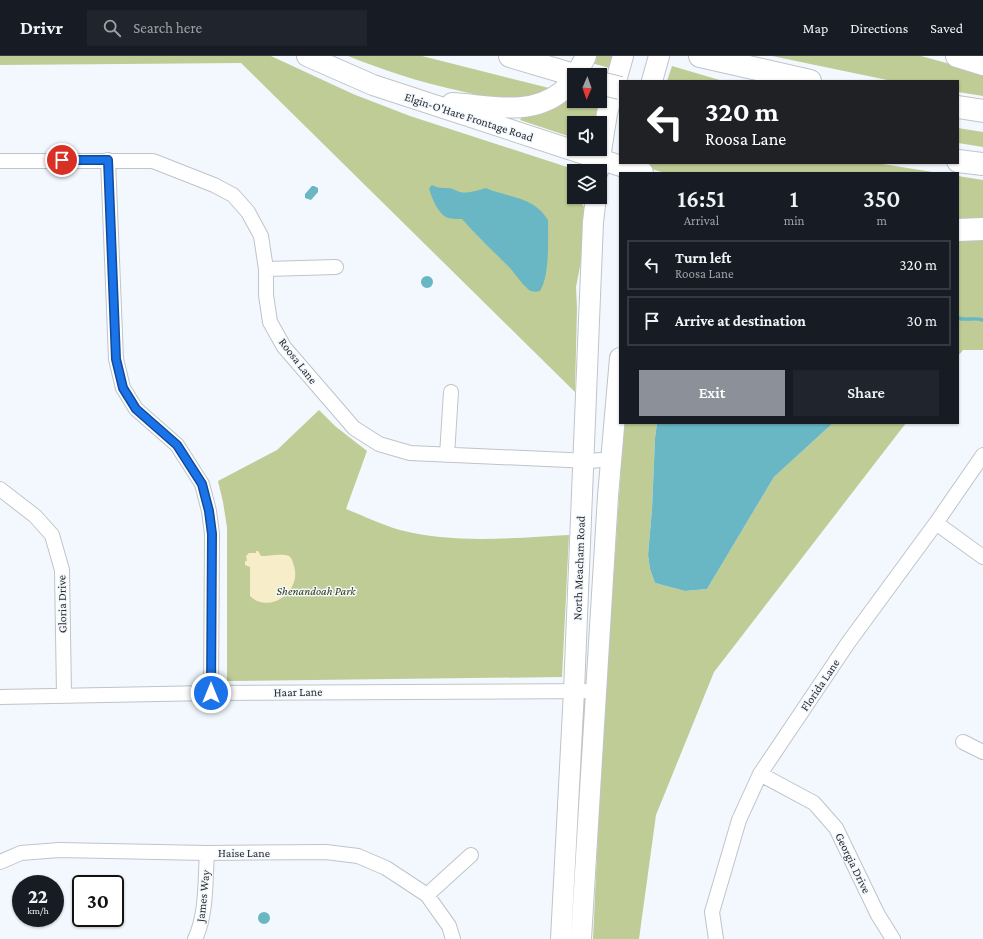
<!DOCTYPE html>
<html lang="en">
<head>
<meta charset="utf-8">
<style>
	body { margin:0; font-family:"Crimson Pro",serif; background:#20242c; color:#f1f3f6; height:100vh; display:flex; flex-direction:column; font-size:15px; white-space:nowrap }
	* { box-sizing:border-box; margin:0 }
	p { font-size:13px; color:#9ea1a6 }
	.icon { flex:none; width:22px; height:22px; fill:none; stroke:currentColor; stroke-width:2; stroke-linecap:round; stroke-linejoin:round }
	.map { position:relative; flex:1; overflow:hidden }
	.panel { position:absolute; left:619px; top:116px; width:340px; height:252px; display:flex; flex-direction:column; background:#171b24; border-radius:0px; box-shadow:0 1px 3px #0004 }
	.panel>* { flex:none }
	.hud { position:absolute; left:619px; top:24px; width:340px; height:84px; border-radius:0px; box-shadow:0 1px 3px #0004; background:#202124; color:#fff; overflow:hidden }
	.needle { width:26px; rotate:182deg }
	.fabs { position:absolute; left:567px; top:12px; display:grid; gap:8px }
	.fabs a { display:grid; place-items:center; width:40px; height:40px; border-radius:0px; background:#171b24; box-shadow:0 1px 3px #0004; font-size:20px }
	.speed { position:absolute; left:12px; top:819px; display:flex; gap:8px; font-size:20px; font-weight:700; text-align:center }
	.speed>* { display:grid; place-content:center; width:52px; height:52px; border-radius:50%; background:#171b24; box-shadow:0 1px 3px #0004; line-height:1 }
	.speed small { font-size:10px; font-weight:400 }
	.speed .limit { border:2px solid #111; border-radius:6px; background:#fff; color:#111 }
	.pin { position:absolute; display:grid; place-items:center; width:34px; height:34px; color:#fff; margin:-17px; border:2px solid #fff; border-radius:50%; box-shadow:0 1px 4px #0007 }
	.me { position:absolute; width:44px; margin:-22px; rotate:0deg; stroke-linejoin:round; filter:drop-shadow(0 0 3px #0008) }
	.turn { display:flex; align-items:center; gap:14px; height:84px; padding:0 20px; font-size:18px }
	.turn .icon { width:52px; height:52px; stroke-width:2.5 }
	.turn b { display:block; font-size:28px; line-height:34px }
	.eta { display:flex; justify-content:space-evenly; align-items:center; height:68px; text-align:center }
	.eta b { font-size:24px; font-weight:600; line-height:28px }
	.primary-button { display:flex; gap:8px; margin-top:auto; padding:8px 20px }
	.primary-button a { flex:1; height:46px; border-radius:0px; background:#8c9099; color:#fff; font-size:16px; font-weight:600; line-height:46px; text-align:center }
	.primary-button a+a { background:#20242c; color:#f1f3f6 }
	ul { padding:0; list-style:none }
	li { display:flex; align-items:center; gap:12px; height:50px; margin:0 8px 6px; padding:0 12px; border:2px solid #363941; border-radius:0px }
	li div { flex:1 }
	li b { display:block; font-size:15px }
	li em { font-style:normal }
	header { display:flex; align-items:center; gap:24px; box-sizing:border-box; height:56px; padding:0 20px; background:#171b24; border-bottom:1px solid #363941 }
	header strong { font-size:19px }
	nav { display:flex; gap:22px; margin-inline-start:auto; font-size:14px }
	.search { width:280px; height:36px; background:#20242c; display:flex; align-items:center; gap:10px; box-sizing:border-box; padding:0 14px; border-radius:0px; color:#9ea1a6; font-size:15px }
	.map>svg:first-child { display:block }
	.green { fill:#bfcc95 }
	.sand { fill:#f7edc8 }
	.water { fill:#69b7c5 }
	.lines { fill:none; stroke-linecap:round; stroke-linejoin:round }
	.stream { stroke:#69b7c5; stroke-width:3.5 }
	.minor-casing { stroke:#bfc4c9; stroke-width:16 }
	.secondary-casing { stroke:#bfc4c9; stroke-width:22 }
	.motorway-casing { stroke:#bfc4c9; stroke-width:24 }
	.minor { stroke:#fff; stroke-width:14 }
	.secondary { stroke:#fff; stroke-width:20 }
	.motorway { stroke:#fff; stroke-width:22 }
	.motorway-bridge-casing { stroke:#bfc4c9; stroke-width:24; stroke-linecap:butt }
	.motorway-bridge { stroke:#fff; stroke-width:22 }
	.route-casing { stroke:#114b97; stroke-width:10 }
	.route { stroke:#1a73e8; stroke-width:7 }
	.labels { text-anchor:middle; stroke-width:3; stroke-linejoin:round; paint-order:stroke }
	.street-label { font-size:12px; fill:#2b2d2f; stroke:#f2f8fd }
	.park-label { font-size:12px; font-style:italic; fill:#333b0f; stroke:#f2f8fd }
</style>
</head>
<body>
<header>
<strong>Drivr</strong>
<div class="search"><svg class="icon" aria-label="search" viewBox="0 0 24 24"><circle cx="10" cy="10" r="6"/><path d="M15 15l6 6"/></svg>Search here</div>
<nav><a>Map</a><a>Directions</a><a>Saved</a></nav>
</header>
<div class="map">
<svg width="983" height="883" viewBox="0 0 983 883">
	<rect width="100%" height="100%" fill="#f2f8fd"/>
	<path class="green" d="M 0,0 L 271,0 L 353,38 L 410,60 L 567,111 L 574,117 L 574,141 L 578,141 L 584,151 L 583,195 L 576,231 L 577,252 L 575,336 L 241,7 L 0,9 Z
		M 348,0 L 422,0 L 549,32 C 539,36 530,41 520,42 C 499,45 477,39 456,34 C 419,26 383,14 348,0 Z
		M 594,0 L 612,0 L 610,12 L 591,7 Z
		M 772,0 L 921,0 L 983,17 L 983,40 L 958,36 L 958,25 L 892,25 Z
		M 672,10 L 723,25 L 667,25 Z
		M 574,36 L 574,45 L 600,45 L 600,43 L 602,44 L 598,67 L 574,67 L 574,82 L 520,64 L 522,61 Z
		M 958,72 L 983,76 L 983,91 L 958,87 Z
		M 645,107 L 876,107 L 939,117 L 666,117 L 651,113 Z
		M 958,120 L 983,124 L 983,163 L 958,164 Z
		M 983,183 L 983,294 L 963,294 L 958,300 L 958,184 Z
		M 319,354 L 335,370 L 367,395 L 346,453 C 364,460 382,469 400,474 C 453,488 514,482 569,479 L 562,621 L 227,625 L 227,471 L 223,446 L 218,425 L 277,394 Z
		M 624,367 L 657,367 L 655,382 L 652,453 L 648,499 L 650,513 L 655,527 L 685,535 L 707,533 L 774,421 L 833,367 L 906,367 L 714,616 L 656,759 L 639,883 L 593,883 L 602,690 Z"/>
	<path class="sand" d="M 256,495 L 258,495 L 261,500 C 267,500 283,497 289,500 C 292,502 293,507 294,510 C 302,535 270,559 250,540 L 250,511 L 245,509 L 245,505 L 247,505 L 246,500 L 249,497 L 256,497 Z"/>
	<path class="water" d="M 432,129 C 438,132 441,132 448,132 C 453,132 456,135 460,136 C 468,138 478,134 486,132 C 508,142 534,140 548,164 C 548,183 550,219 540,235 C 536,236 532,236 529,234 C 522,228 516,219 510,212 C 494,196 477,180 462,163 C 457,163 450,163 446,161 C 437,156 431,140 429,132 Z
		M 312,130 L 314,130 L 318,132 L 318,136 L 311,144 L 305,142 L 305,138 Z
		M421 226a6 6 0 1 1 12 0a6 6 0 1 1-12 0Z
		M 657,367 L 833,367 L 774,421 L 707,533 L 685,535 L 655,527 L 650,513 L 648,499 L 652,453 L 655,382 Z
		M258 862a6 6 0 1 1 12 0a6 6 0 1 1-12 0Z"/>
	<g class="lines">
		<path class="stream" d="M 958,262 C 967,265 974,261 983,264"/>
		<defs>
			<path id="minor" d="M 108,104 L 116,303 L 123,332 L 136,353 L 177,389 L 202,428 L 209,455 L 212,478 L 211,637
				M 0,105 L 153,105 L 214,129 L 233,139 L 248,156 L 261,180 L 266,213 L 266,239 L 270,266 L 284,291 L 354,372 L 379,388 L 410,397 L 590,405 L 612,403
				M 266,213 L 336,211
				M 447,399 L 451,336
				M 0,433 L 35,460 L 52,479 L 62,514 L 64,639
				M 936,467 L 983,501
				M 0,641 L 211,637 L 597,635
				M 963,686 L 983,696
				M 760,718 L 814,747 L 836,772 L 878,859 L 893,883
				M 0,806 L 21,797 L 59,794 L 207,797 L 326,796 L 358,800 L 386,812 L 427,839 L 449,870 L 453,883
				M 427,839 L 471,799
				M 195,883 C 207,858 205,824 207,797
				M 716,883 L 712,856 L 739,764 L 760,718 L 848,587 L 936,467 L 983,399"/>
			<path id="secondary" d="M 307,0 L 373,29 L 633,114
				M 576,19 L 586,0
				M 652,25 L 659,0
				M 452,47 C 488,49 530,61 561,36 C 565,32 571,28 574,23
				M 598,115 L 607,57 L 623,0
				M 561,883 L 574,635 L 593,166 L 596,141
				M 581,883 L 608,440 L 620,302"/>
			<path id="motorway" d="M 510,0 L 574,19
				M 700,0 L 810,25
				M 957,0 L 983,8
				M 958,51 L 983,55
				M 958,105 L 983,108
				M 633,114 L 642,117
				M 958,174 L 983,173"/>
		</defs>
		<use href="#minor" class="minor-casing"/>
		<use href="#secondary" class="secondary-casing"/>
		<use href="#motorway" class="motorway-casing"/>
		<use href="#minor" class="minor"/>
		<use href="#secondary" class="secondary"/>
		<use href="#motorway" class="motorway"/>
		<defs>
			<path id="motorway-bridge" d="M 600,27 L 620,32"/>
		</defs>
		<use href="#motorway-bridge" class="motorway-bridge-casing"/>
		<use href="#motorway-bridge" class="motorway-bridge"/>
	</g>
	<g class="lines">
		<defs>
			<path id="route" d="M 62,104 L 108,104 L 116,303 L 123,332 L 136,353 L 177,389 L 202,428 L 209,455 L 212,478 L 211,637"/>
		</defs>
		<use href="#route" class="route-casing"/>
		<use href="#route" class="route"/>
	</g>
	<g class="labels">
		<g class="street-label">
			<text transform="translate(469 61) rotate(18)" y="4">Elgin-O'Hare Frontage Road</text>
			<text transform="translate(298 305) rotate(52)" y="4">Roosa Lane</text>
			<text transform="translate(579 512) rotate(-88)" y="4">North Meacham Road</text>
			<text transform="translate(62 548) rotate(-91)" y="4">Gloria Drive</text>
			<text transform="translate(820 629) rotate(-56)" y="4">Florida Lane</text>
			<text transform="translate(298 636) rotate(-1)" y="4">Haar Lane</text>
			<text x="244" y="801">Haise Lane</text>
			<text transform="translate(853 807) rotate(64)" y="4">Georgia Drive</text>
			<text transform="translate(203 840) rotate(-84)" y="4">James Way</text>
		</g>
		<g class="park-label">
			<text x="316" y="539">Shenandoah Park</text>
		</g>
	</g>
</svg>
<div class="fabs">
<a><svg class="needle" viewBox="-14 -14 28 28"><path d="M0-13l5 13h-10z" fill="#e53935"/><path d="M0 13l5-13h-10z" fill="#9ea1a6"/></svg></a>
<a><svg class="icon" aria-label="sound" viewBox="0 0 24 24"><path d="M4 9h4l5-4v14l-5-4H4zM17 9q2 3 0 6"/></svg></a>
<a><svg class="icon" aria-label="layers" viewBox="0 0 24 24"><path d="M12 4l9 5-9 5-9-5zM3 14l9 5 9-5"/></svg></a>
</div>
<div class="speed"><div>22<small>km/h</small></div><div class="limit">30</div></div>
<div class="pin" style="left:62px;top:104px;background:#d93025"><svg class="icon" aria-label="arrive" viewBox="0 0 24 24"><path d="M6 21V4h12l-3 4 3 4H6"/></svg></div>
<svg class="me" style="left:211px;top:637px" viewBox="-20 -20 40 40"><circle r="17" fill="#1a73e8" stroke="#fff" stroke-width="3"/><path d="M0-11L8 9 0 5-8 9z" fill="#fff"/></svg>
<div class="hud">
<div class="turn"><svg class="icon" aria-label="left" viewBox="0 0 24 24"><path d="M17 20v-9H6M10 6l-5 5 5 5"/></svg><div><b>320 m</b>Roosa Lane</div></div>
</div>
<section class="panel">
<div class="eta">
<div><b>16:51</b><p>Arrival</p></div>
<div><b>1</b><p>min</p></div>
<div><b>350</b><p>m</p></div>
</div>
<ul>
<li><svg class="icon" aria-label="left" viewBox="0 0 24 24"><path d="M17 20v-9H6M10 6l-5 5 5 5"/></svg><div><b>Turn left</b><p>Roosa Lane</p></div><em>320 m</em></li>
<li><svg class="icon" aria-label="arrive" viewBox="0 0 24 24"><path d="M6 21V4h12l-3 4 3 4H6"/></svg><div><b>Arrive at destination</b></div><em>30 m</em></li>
</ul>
<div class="primary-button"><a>Exit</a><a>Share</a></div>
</section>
</div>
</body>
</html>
